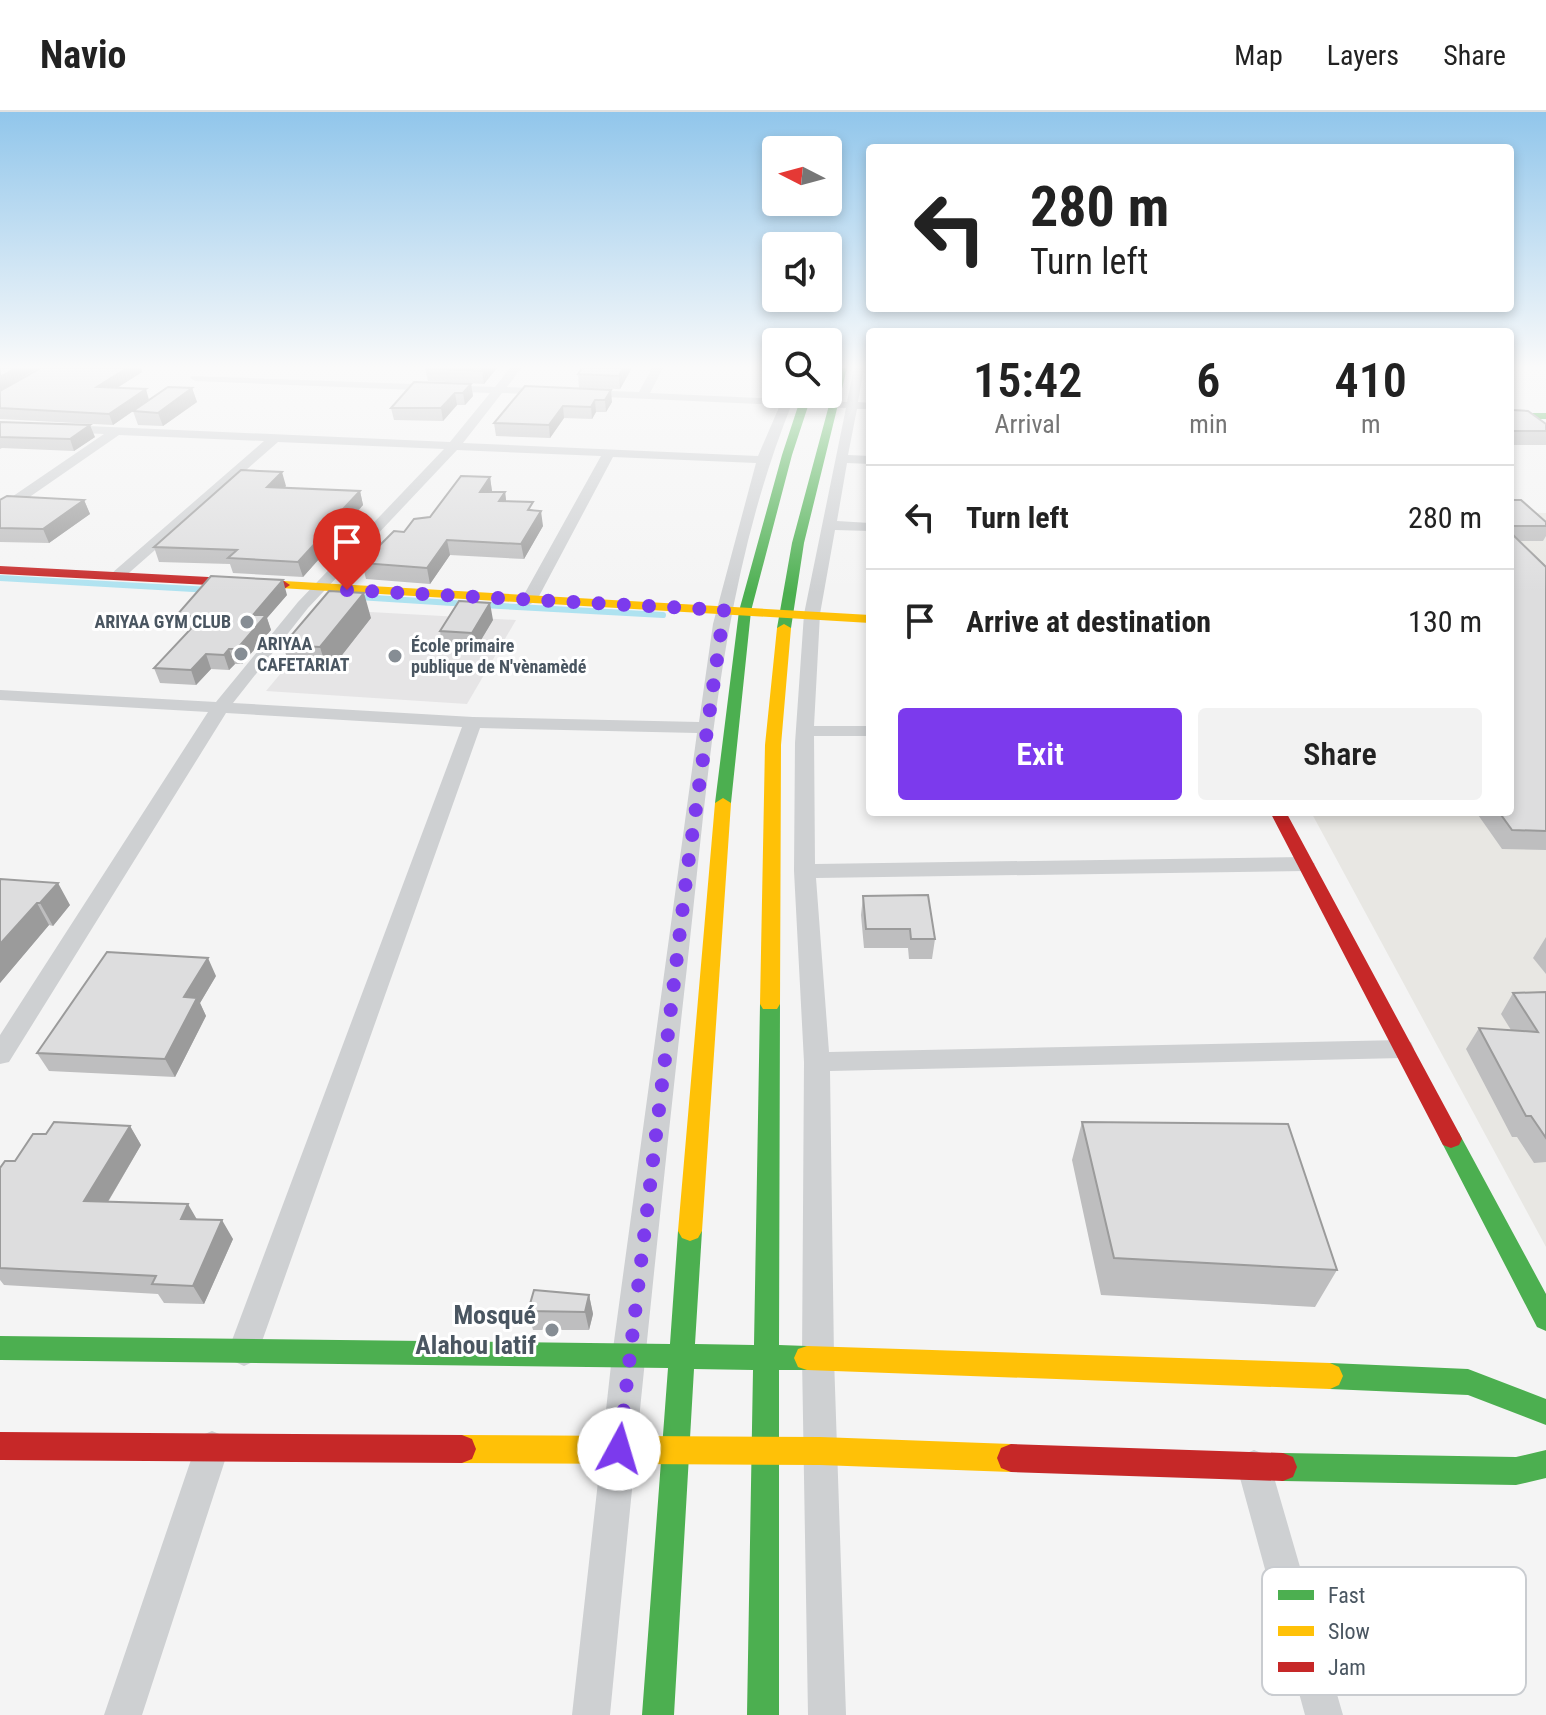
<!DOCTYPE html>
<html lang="en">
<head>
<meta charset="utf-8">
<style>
	body { margin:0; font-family:"Roboto Condensed",sans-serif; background:#f2f2f2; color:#222; height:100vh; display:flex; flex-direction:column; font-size:30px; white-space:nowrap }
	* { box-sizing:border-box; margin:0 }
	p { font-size:26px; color:#767676 }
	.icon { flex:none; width:44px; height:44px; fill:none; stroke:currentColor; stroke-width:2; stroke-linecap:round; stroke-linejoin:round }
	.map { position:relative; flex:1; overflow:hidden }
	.details { position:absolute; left:866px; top:216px; width:648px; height:488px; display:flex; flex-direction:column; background:#fff; border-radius:8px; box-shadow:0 4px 12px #0003 }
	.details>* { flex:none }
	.top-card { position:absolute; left:866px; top:32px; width:648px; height:168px; border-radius:8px; box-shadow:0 4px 12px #0003; background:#fff; color:#222; overflow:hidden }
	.needle { width:52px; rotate:276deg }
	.fabs { position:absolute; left:762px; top:24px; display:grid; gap:16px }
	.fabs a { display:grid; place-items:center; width:80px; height:80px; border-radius:8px; background:#fff; box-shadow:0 4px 12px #0003; font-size:40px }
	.pin { position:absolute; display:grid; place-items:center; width:68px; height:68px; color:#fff; margin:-82px -34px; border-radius:50% 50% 50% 0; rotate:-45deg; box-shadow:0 0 8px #0007 }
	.pin .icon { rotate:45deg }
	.me { position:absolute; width:88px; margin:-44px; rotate:6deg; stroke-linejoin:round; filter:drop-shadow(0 0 6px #0008) }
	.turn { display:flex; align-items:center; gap:28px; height:168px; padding:0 32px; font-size:36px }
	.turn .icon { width:104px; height:104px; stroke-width:2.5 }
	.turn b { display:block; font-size:56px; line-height:68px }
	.eta { display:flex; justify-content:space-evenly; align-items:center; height:136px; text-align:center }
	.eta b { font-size:48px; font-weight:600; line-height:56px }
	.cta { display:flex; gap:16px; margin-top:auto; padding:16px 32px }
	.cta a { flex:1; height:92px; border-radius:8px; background:#7c3aed; color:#fff; font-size:32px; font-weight:600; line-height:92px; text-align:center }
	.cta a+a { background:#f2f2f2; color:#222 }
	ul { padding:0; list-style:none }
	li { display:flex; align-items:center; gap:24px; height:104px; padding:0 32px; border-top:2px solid #e0e0e0 }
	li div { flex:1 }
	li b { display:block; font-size:30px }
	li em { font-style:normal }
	header { display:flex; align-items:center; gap:48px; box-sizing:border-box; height:112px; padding:0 40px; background:#fff; border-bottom:2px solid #e0e0e0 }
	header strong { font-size:38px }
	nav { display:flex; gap:44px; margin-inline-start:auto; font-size:28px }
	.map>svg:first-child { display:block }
	.commercial { fill:#e8e7e3 }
	.education { fill:#e6e5e6 }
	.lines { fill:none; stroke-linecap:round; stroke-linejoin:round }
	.stream { stroke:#aee2f0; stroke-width:6 }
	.street { fill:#ced0d2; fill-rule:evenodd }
	.fast { fill:#4caf50; fill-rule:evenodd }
	.slow { fill:#ffc107; fill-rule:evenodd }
	.jam { fill:#c62828; fill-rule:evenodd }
	.wall { fill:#bebebf }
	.shaded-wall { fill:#9b9b9b }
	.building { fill:#ddddde; stroke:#9b9b9b; stroke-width:2 }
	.route { stroke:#7c3aed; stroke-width:14; stroke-dasharray:0 25.2 }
	.poi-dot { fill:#868d94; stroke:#fff; stroke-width:3 }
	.labels { text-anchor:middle; stroke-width:6; stroke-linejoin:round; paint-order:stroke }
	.far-poi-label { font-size:18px; font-weight:bold; fill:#4a5661; stroke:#fff; text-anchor:start }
	.near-poi-label { font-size:26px; font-weight:bold; fill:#4a5661; stroke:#fff; text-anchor:end }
	.key { fill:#fff; stroke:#c9ccd0; stroke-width:2 }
	.key-label { font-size:22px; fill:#4a5661 }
</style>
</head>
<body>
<header>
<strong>Navio</strong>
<nav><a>Map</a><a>Layers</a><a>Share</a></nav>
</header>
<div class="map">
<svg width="1546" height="1603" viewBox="0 0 1546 1603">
	<rect width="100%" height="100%" fill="#f4f4f4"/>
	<path class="commercial" d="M 1510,400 L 1546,401 L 1546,1135 L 1311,700 L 1510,700 Z"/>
	<path class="education" d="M 334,498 L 516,508 L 467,592 L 266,579 Z"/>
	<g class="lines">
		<path class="stream" d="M 0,466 L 211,478
			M 358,485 L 468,492
			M 482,493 L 663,503"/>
		<path class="street" d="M 510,256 L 521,256 L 507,275 L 549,277 L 555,280 L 549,283 L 502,281 L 463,331 L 758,344 L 780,293 L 583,284 L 577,281 L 583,278 L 639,280 L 652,256 L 663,256 L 650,281 L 782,287 L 784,282 L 796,282 L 793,287 L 847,290 L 854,256 L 864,256 L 858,290 L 870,291 L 870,297 L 857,297 L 848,343 L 870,344 L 870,352 L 847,351 L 837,409 L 870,411 L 870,419 L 835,418 L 820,502 L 814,614 L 870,614 L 870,624 L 814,624 L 815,752 L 1305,745 L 1315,752 L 1305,759 L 816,766 L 829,940 L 1402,928 L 1411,930 L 1414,937 L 1411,944 L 1402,946 L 830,959 L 834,1246 L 846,1603 L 808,1603 L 802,1246 L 804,950 L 794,759 L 795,631 L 804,502 L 846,296 L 791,294 C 720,471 708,667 687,855 C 659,1104 634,1353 610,1603 L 572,1603 L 612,1244 L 697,621 L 480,616 L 255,1249 L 244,1254 L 233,1249 L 228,1239 L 462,615 L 226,601 L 9,950 L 0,952 L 0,923 L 208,600 L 0,588 L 0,578 L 216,590 L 298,490 L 444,337 L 278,330 L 122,467 L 112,467 L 112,461 L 264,329 L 119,323 L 5,402 L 0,403 L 0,393 L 104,322 L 61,320 L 59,317 L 65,313 L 450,330 L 490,281 L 195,269 L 190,266 L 191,264 L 495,275 ZM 457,338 L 601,344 L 521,488 L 529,493 L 537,488 L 613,345 L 756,351 L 713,512 L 699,610 L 473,605 L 233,591 L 308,496 Z
			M 212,1319 L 224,1324 L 229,1336 L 142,1603 L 104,1603 L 195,1336 L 200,1324 Z
			M 1254,1338 L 1266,1343 L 1271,1355 L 1343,1603 L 1305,1603 L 1237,1355 L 1242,1343 Z"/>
		<path class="fast" d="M 839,256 L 847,256 L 804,431 L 791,516 L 784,520 L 777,516 L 792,431 Z
			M 802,282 L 812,282 L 792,343 L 751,499 L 731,691 L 723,696 L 715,691 L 739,499 L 782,343 Z
			M 1510,301 L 1546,301 L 1546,307 L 1510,307 Z
			M 770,885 L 777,887 L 780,892 L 779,1233 L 807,1234 L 816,1237 L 820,1246 L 816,1255 L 807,1258 L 779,1258 L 779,1603 L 747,1603 L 753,1258 L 694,1257 L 674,1603 L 642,1603 L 668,1256 L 0,1248 L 0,1224 L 670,1232 L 678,1119 L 682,1112 L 690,1109 L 698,1112 L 702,1119 L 695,1232 L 754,1233 L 760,892 L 763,887 Z
			M 1451,1018 L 1459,1021 L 1546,1182 L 1546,1219 L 1537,1215 L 1440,1027 L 1443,1021 Z
			M 1330,1251 L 1468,1257 L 1546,1287 L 1546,1313 L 1468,1283 L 1330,1277 L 1321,1273 L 1317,1264 L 1321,1255 Z
			M 1546,1338 L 1546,1366 L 1516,1373 L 1283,1369 L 1273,1365 L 1269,1355 L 1273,1345 L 1283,1341 L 1516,1345 Z"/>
		<path class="slow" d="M 284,469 L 870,503 L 870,511 L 280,476 L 280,470 Z
			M 784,512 L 791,516 L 781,633 L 780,892 L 777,897 L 763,897 L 760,892 L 765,633 L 777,516 Z
			M 723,686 L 731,691 L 702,1119 L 698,1126 L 690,1129 L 682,1126 L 678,1119 L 715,691 Z
			M 807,1234 L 1330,1251 L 1339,1255 L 1343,1264 L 1339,1273 L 1330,1277 L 807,1258 L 798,1255 L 794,1246 L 798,1237 Z
			M 462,1323 L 820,1325 L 1011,1332 L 1021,1336 L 1025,1346 L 1021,1356 L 1011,1360 L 820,1353 L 462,1351 L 452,1347 L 448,1337 L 452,1327 Z"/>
		<path class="jam" d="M 0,454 L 284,469 L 290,473 L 284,477 L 0,462 Z
			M 1270,700 L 1286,700 L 1459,1021 L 1462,1027 L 1459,1033 L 1451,1036 L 1443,1033 Z
			M 0,1320 L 462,1323 L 472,1327 L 476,1337 L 472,1347 L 462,1351 L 0,1348 Z
			M 1011,1332 L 1283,1341 L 1293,1345 L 1297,1355 L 1293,1365 L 1283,1369 L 1011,1360 L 1001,1356 L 997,1346 L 1001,1336 Z"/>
	</g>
	<path class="wall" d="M 41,256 L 141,256 L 142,260 L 117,276 L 149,288 L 113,313 L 0,307 L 0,279 Z
		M 425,256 L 497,256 L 484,272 L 428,269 Z
		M 632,256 L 620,277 L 579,276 L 578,262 Z
		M 471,272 L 473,284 L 465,293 L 457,293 L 443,309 L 394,308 L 391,296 Z
		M 525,274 L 612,290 L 606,300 L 596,300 L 592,307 L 564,306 L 550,326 L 496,324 L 494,311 Z
		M 192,276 L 197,290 L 163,314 L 138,313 L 133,299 Z
		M 1510,286 L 1513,298 L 1546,312 L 1546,333 L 1510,333 Z
		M 0,310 L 95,325 L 74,339 L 2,336 L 0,337 Z
		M 490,365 L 492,380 L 505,380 L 506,389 L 534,398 L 543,414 L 524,447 L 450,443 L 430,472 L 366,467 L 362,451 L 404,420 L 430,405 Z
		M 286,374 L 285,376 L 360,379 L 363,393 L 335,425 L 336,428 L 303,465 L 233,461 L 230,452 L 159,450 L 154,435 Z
		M 0,388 L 84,388 L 90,402 L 49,431 L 0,430 Z
		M 1510,388 L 1546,410 L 1546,424 L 1543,429 L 1520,429 L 1546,455 L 1546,738 L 1502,737 L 1476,700 L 1510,700 Z
		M 287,483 L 267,506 L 271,518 L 242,552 L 235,552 L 229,558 L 211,557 L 196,573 L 160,571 L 154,556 L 189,519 L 182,519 L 176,504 Z
		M 371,506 L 328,561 L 291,559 L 283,533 Z
		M 493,508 L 475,538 L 443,536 L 440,519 Z
		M 0,767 L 70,793 L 53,814 L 49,813 L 0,871 Z
		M 863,784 L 935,827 L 932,847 L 909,847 L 908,836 L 864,836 L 861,803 Z
		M 1546,825 L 1546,862 L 1533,846 Z
		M 216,864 L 200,891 L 206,904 L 175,965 L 49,959 L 37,941 Z
		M 1546,880 L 1546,1050 L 1534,1051 L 1517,1025 L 1512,1025 L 1466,937 L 1479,916 L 1511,918 L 1501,902 L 1513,881 Z
		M 1082,1010 L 1337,1158 L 1315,1195 L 1101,1183 L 1072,1048 Z
		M 130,1014 L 141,1033 L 108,1090 L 197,1108 L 233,1127 L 204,1192 L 164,1191 L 158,1182 L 4,1173 L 0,1168 L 0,1056 L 15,1049 L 46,1022 Z
		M 589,1183 L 593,1202 L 589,1218 L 533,1218 L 528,1199 Z"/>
	<path class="shaded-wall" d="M 16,256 L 38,256 L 0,279 L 0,265 Z
		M 122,256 L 141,256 L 142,260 L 101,286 L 97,275 Z
		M 484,256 L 497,256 L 484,272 L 482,259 Z
		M 623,256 L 632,256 L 620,277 L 619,264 Z
		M 471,272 L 473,284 L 465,293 L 463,281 Z
		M 192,276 L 197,290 L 163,314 L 158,301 Z
		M 146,277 L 149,288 L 113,313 L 109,302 Z
		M 611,278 L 612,290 L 606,300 L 605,288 Z
		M 455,281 L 457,293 L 443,309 L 441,296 Z
		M 595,288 L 596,300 L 592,307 L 591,295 Z
		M 563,294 L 564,306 L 550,326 L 549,313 Z
		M 90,313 L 95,325 L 74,339 L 70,327 Z
		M 282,360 L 286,374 L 271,389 L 267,375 Z
		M 490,365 L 492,379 L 482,394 L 480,380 Z
		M 360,379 L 363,393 L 335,425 L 336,428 L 303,465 L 298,450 L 328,413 Z
		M 505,380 L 507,395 L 499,389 Z
		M 84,388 L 90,402 L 49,431 L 43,417 Z
		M 541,399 L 543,414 L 524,447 L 521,432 Z
		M 447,428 L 450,443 L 430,472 L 427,456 Z
		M 283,468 L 287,483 L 267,506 L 271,518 L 242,552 L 237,537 L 253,503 Z
		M 364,481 L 371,506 L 328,561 L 320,535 Z
		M 490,491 L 493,508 L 475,538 L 472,521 Z
		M 229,537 L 235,552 L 229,558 L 224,543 Z
		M 206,542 L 211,557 L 196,573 L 191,558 Z
		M 58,771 L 70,793 L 53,814 L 40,791 Z
		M 37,791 L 49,813 L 0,871 L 0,832 Z
		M 208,846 L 216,864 L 200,891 L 206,904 L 175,965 L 165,947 L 184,885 Z
		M 130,1014 L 141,1033 L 97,1108 L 84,1089 Z
		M 188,1092 L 199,1111 L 181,1107 Z
		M 222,1108 L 233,1127 L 204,1192 L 193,1174 Z
		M 589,1183 L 593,1202 L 589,1218 L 585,1200 Z"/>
	<path class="building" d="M 0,256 L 16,256 L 0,265 Z
		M 41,256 L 127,256 L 97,275 L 146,277 L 109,302 L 0,296 L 0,279 Z
		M 429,256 L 484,256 L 482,259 Z
		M 582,256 L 623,256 L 619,264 L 578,262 Z
		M 414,270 L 471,272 L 463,281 L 455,281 L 441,296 L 391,296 Z
		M 525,274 L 611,278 L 605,288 L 595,288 L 591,295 L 563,294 L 549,313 L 494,311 Z
		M 168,275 L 192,276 L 158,301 L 133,299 Z
		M 1510,286 L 1512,288 L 1513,298 L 1528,299 L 1546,312 L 1546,319 L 1510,319 Z
		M 0,310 L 90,313 L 70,327 L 0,325 Z
		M 241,358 L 282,360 L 267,375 L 360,379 L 328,413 L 332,413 L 298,450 L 228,446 L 237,438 L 154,435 Z
		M 461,364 L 490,365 L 480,380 L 505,380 L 499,389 L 533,390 L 528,398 L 541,399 L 521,432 L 447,428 L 427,456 L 362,451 L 394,419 L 404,420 L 414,407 L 430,405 Z
		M 7,384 L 84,388 L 43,417 L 0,416 L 0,388 Z
		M 1510,388 L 1521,388 L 1546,410 L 1546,414 L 1510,414 Z
		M 1510,420 L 1546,455 L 1546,719 L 1512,718 L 1499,700 L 1510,700 Z
		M 211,464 L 283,468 L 253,503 L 266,503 L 237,537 L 229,537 L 224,543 L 206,542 L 191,558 L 154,556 L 202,505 L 176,504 Z
		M 329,479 L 364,481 L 320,535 L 283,533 Z
		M 459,489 L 490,491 L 472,521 L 440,519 Z
		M 0,767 L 58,771 L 40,791 L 37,791 L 0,832 Z
		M 928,783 L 935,827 L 911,827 L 910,817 L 866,817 L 863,784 Z
		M 107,840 L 208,846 L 184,885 L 197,886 L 165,947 L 37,941 Z
		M 1546,880 L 1546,1026 L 1531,1004 L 1526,1004 L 1479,916 L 1538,920 L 1513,881 Z
		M 54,1010 L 130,1014 L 84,1089 L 188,1092 L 181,1107 L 222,1108 L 193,1174 L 152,1172 L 156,1164 L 0,1156 L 0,1056 L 5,1049 L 15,1049 L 33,1022 L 46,1022 Z
		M 1082,1010 L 1288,1012 L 1337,1158 L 1114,1146 Z
		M 534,1178 L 589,1183 L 585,1200 L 528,1199 Z"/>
	<linearGradient id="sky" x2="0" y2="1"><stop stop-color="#91c6eb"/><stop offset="0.53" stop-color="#fafafa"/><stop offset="1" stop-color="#fafafa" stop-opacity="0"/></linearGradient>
	<rect width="1546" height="481" fill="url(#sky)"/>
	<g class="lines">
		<path class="route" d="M 347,478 L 724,498 L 687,760 L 619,1337"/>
	</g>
	<g class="poi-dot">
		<circle cx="247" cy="510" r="8"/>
		<circle cx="241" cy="542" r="8"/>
		<circle cx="395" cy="544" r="8"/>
		<circle cx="552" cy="1218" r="8"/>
	</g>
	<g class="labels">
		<g class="far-poi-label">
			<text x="231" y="516" text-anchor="end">ARIYAA GYM CLUB</text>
			<text x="257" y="538">ARIYAA<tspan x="257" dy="21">CAFETARIAT</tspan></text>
			<text x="411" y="540">École primaire<tspan x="411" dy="21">publique de N'vènamèdé</tspan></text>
		</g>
		<g class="near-poi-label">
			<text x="536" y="1212">Mosqué<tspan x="536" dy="30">Alahou latif</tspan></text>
		</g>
	</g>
	<rect x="1262" y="1455" width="264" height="128" rx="12" class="key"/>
	<rect x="1278" y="1478" width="36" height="10" fill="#4caf50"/>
	<rect x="1278" y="1514" width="36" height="10" fill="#ffc107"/>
	<rect x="1278" y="1550" width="36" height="10" fill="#c62828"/>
	<g class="key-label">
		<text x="1328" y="1491">Fast</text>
		<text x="1328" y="1527">Slow</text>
		<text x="1328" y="1563">Jam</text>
	</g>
</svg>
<div class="fabs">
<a><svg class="needle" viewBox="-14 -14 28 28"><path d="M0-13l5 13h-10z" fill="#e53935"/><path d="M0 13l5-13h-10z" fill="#767676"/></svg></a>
<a><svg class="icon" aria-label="sound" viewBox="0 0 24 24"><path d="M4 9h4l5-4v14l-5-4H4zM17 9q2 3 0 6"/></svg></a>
<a><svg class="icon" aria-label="search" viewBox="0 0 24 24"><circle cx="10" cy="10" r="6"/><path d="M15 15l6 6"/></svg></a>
</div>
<div class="pin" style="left:347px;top:478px;background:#d93025"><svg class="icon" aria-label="arrive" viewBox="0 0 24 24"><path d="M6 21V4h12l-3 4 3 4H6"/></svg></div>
<svg class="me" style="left:619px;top:1337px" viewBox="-20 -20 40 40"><circle r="19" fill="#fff"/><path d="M0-13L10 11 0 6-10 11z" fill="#7c3aed"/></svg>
<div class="top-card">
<div class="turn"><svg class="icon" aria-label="left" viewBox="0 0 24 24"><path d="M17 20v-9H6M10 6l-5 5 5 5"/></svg><div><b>280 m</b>Turn left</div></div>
</div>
<section class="details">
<div class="eta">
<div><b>15:42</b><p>Arrival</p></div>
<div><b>6</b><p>min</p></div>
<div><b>410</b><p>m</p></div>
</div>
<ul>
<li><svg class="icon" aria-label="left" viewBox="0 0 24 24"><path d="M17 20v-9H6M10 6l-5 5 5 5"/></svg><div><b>Turn left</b></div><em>280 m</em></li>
<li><svg class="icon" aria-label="arrive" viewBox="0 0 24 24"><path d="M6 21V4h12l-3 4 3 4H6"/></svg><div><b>Arrive at destination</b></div><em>130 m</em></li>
</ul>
<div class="cta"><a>Exit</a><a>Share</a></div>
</section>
</div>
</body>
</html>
